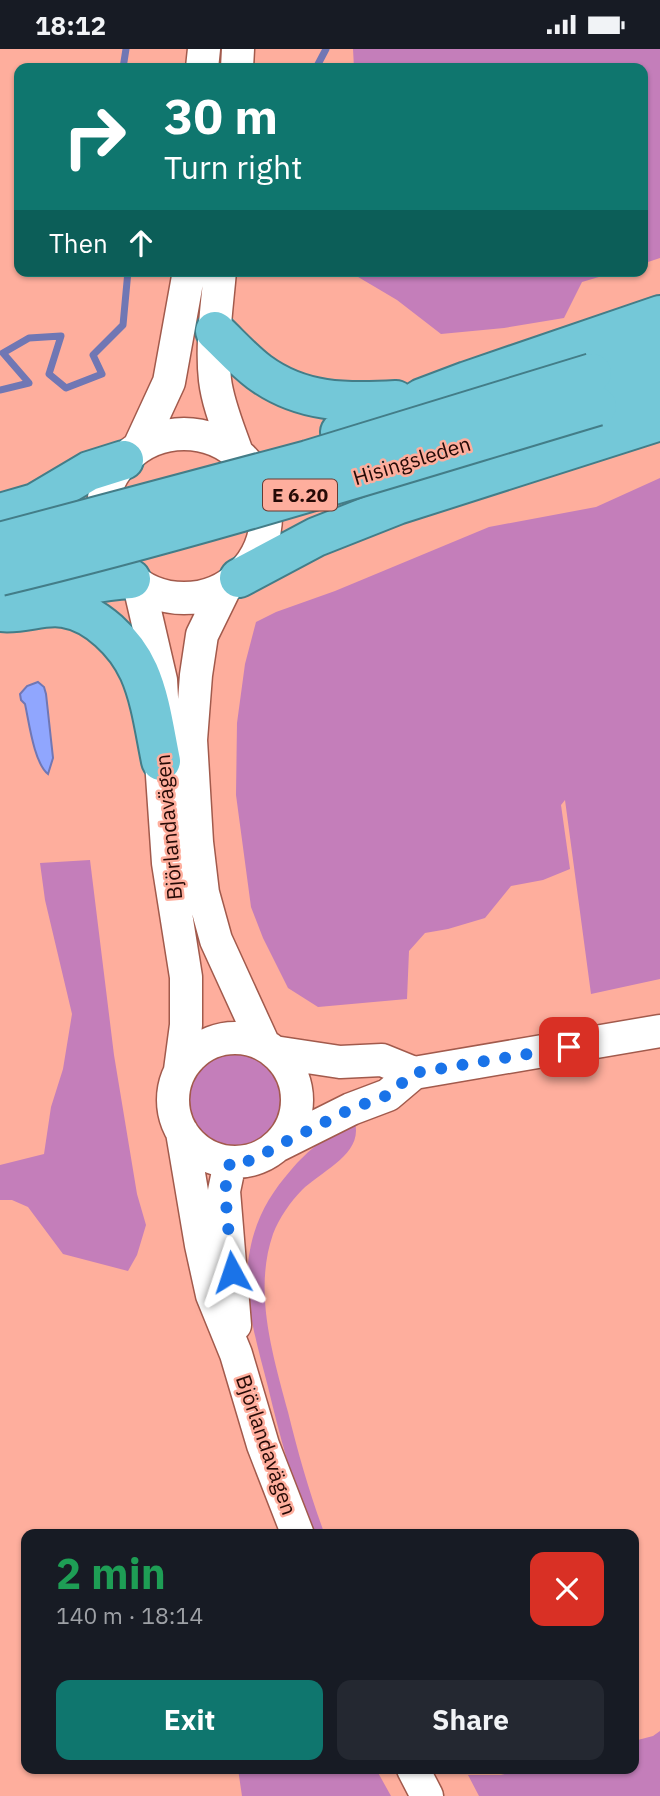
<!DOCTYPE html>
<html lang="en">
<head>
<meta charset="utf-8">
<style>
	body { margin:0; font-family:"IBM Plex Sans",sans-serif; background:#242831; color:#f1f3f6; height:100vh; display:flex; flex-direction:column; font-size:26px; white-space:nowrap }
	* { box-sizing:border-box; margin:0 }
	p { font-size:23px; color:#9ea1a6 }
	.icon { flex:none; width:38px; height:38px; fill:none; stroke:currentColor; stroke-width:2; stroke-linecap:round; stroke-linejoin:round }
	.map { position:relative; flex:1; overflow:hidden }
	.side { position:absolute; left:21px; top:1480px; width:618px; height:245px; display:flex; flex-direction:column; background:#171b24; border-radius:14px; box-shadow:0 2px 5px #0004 }
	.side>* { flex:none }
	.banner { position:absolute; left:14px; top:14px; width:634px; height:214px; border-radius:14px; box-shadow:0 2px 5px #0004; background:#0f766e; color:#fff; overflow:hidden }
	.pin { position:absolute; display:grid; place-items:center; width:60px; height:60px; color:#fff; margin:-30px; border-radius:14px; box-shadow:0 4px 10px #0006 }
	.me { position:absolute; width:77px; margin:-38px; rotate:355deg; stroke-linejoin:round; filter:drop-shadow(0 0 5px #0008) }
	.turn { display:flex; align-items:center; gap:24px; height:147px; padding:0 35px; font-size:32px }
	.turn .icon { width:91px; height:91px; stroke-width:2.5 }
	.turn b { display:block; font-size:49px; line-height:60px }
	.then { display:flex; align-items:center; height:66px; padding:0 35px; background:#0003; gap:14px; font-size:26px }
	.round { display:grid; place-items:center; flex:none; width:74px; height:74px; border-radius:14px; background:#242831 }
	.head { display:flex; align-items:center; justify-content:space-between; height:119px; padding:0 35px }
	h1 { font-size:42px; font-weight:800; line-height:52px; color:#1e9e55 }
	.button { display:flex; gap:14px; margin-top:auto; padding:14px 35px }
	.button a { flex:1; height:80px; border-radius:14px; background:#0f766e; color:#fff; font-size:28px; font-weight:800; line-height:80px; text-align:center }
	.button a+a { background:#242831; color:#f1f3f6 }
	.status { display:flex; justify-content:space-between; align-items:center; height:49px; padding:0 35px; background:#171b24; direction:ltr }
	.status svg { height:19px; fill:currentColor }
	.map>svg:first-child { display:block }
	.green { fill:#c47eba }
	.water { fill:#90a6fe; stroke:#7077b4; stroke-width:2 }
	.lines { fill:none; stroke-linecap:round; stroke-linejoin:round }
	.stream { stroke:#7077b4; stroke-width:7 }
	.tertiary-casing { stroke:#a25a4c; stroke-width:35 }
	.trunk-casing { stroke:#437d88; stroke-width:42 }
	.tertiary { stroke:#fff; stroke-width:32 }
	.trunk { stroke:#74c8d8; stroke-width:38 }
	.trunk-bridge-casing { stroke:#437d88; stroke-width:42; stroke-linecap:butt }
	.trunk-bridge { stroke:#74c8d8; stroke-width:38 }
	.route { stroke:#1a73e8; stroke-width:12; stroke-dasharray:0 21.6 }
	.labels { text-anchor:middle; stroke-width:5; stroke-linejoin:round; paint-order:stroke }
	.shield { fill:#feae9d; stroke:#673b33; stroke-width:2 }
	.shield-label { font-size:19px; font-weight:bold; fill:#260a06 }
	.street-label { font-size:21px; fill:#260a06; stroke:#feae9d }
</style>
</head>
<body>
<div class="status"><b>18:12</b><svg viewBox="0 0 49 12"><path d="M0 12V9h3v3zM5 12V6h3v6zM10 12V3h3v9zM15 12V0h3v12zM26 1h20v11H26zM47 4h2v5h-2z"/></svg></div>
<div class="map">
<svg width="660" height="1747" viewBox="0 0 660 1747">
	<rect width="100%" height="100%" fill="#feae9d"/>
	<path class="green" d="M 353,0 L 660,0 L 660,209 L 642,215 L 642,19 L 354,19 Z
		M 348,222 L 619,222 L 582,233 L 564,269 L 504,279 L 441,285 L 397,251 Z
		M 660,429 L 660,930 L 591,945 L 565,751 L 561,756 L 570,820 L 543,831 L 511,837 L 485,869 L 448,880 L 425,884 L 409,902 L 407,950 L 318,958 L 288,939 L 263,889 L 251,858 L 236,746 L 237,674 L 245,615 L 256,573 L 276,563 L 335,542 L 489,478 L 596,458 Z
		M 90,811 L 114,1006 L 137,1145 L 146,1176 L 137,1206 L 128,1222 L 63,1205 L 28,1158 L 12,1151 L 0,1151 L 0,1116 L 44,1105 L 51,1058 L 63,1020 L 72,965 L 45,851 L 40,814 Z
		M185 1052a50 50 0 1 1 100 0a50 50 0 1 1-100 0Z
		M 355,1074 C 363,1105 321,1122 302,1141 C 291,1152 279,1169 273,1185 C 253,1243 273,1306 288,1363 C 298,1404 310,1446 325,1486 L 313,1486 C 293,1437 280,1388 268,1338 C 257,1294 241,1245 250,1201 C 256,1169 270,1145 291,1121 C 307,1102 332,1081 355,1074 Z
		M 660,1682 L 660,1747 L 479,1747 L 468,1726 L 501,1726 L 523,1720 L 634,1720 L 634,1692 L 653,1687 Z
		M 238,1720 L 376,1720 L 391,1747 L 242,1747 Z"/>
	<path class="water" d="M 38,633 L 44,638 L 46,645 L 53,709 L 48,725 C 34,714 29,673 25,655 L 21,651 L 20,645 L 27,637 Z"/>
	<g class="lines">
		<path class="stream" d="M 123,19 L 126,0
			M 316,19 L 326,0
			M 0,341 L 29,334 L 3,304 L 29,289 L 61,287 L 49,325 L 66,339 L 102,325 L 93,306 L 123,276 L 128,222"/>
		<defs>
			<path id="tertiary" d="M 202,19 L 204,0
				M 237,19 L 238,0
				M 220,222 C 217,258 211,295 215,331 C 218,356 229,381 237,404
				M102 467a82 82 0 1 1 164 0a82 82 0 1 1-164 0Z
				M 139,398 L 169,333 L 189,222
				M 139,536 L 161,631 L 163,666 L 161,712 L 168,814 L 186,928 L 186,976 L 180,1021
				M 225,539 L 202,586 L 196,626 L 191,691 L 197,793 L 203,844 L 216,891 L 264,996
				M173 1051a62 62 0 1 1 124 0a62 62 0 1 1-124 0Z
				M 274,1003 L 340,1013 L 382,1011 L 414,1024
				M 182,1083 L 201,1196 L 212,1246 L 236,1305 L 263,1396 L 298,1486
				M 277,1097 L 351,1060 L 388,1046 L 414,1024 L 660,982
				M 230,1113 L 224,1142 L 235,1276
				M 413,1720 L 427,1747"/>
			<path id="trunk" d="M 215,282 C 229,295 243,311 259,323 C 301,354 346,354 396,351
				M 592,324 L 660,300
				M 597,357 L 660,334
				M 340,383 L 401,362 L 422,349 L 467,332 L 660,266
				M 0,464 L 35,454 L 89,422 L 124,411
				M 239,529 L 316,488 L 397,456 L 660,372
				M 29,550 C 63,540 95,532 131,530
				M 0,563 C 23,566 43,555 64,559 C 96,564 126,594 139,623 C 151,650 155,683 161,712"/>
		</defs>
		<use href="#tertiary" class="tertiary-casing"/>
		<use href="#trunk" class="trunk-casing"/>
		<use href="#tertiary" class="tertiary"/>
		<use href="#trunk" class="trunk"/>
		<defs>
			<path id="trunk-bridge" d="M 0,493 L 308,411 L 592,324
				M 0,527 C 201,479 399,416 597,357"/>
		</defs>
		<use href="#trunk-bridge" class="trunk-bridge-casing"/>
		<use href="#trunk-bridge" class="trunk-bridge"/>
	</g>
	<g class="lines">
		<path class="route" d="M 232,1223 L 225,1142 L 230,1113 L 245,1113 L 257,1109 L 277,1097 L 351,1060 L 388,1046 L 414,1024 L 569,998"/>
	</g>
	<g class="labels">
		<rect class="shield" x="263" y="430.5" width="74" height="31" rx="5"/>
		<g class="shield-label">
			<text x="300" y="453">E 6.20</text>
		</g>
		<g class="street-label">
			<text transform="translate(412 412) rotate(-17)" y="7">Hisingsleden</text>
			<text transform="translate(169 778) rotate(-95)" y="7">Björlandavägen</text>
			<text transform="translate(266 1396) rotate(71)" y="7">Björlandavägen</text>
		</g>
	</g>
</svg>
<div class="pin" style="left:569px;top:998px;background:#d93025"><svg class="icon" aria-label="arrive" viewBox="0 0 24 24"><path d="M6 21V4h12l-3 4 3 4H6"/></svg></div>
<svg class="me" style="left:232px;top:1223px" viewBox="-20 -20 40 40"><path d="M0-17L14 15 0 8-14 15z" fill="#1a73e8" stroke="#fff" stroke-width="4"/></svg>
<div class="banner">
<div class="turn"><svg class="icon" aria-label="right" viewBox="0 0 24 24"><path d="M7 20v-9h11M14 6l5 5-5 5"/></svg><div><b>30 m</b>Turn right</div></div>
<div class="then">Then<svg class="icon" aria-label="ahead" viewBox="0 0 24 24"><path d="M12 20V5M6 11l6-6 6 6"/></svg></div>
</div>
<section class="side">
<div class="head"><div><h1>2 min</h1><p>140 m · 18:14</p></div><a class="round" style="background:#d93025;color:#fff"><svg class="icon" aria-label="close" viewBox="0 0 24 24"><path d="M6 6l12 12M18 6L6 18"/></svg></a></div>
<div class="button"><a>Exit</a><a>Share</a></div>
</section>
</div>
</body>
</html>
